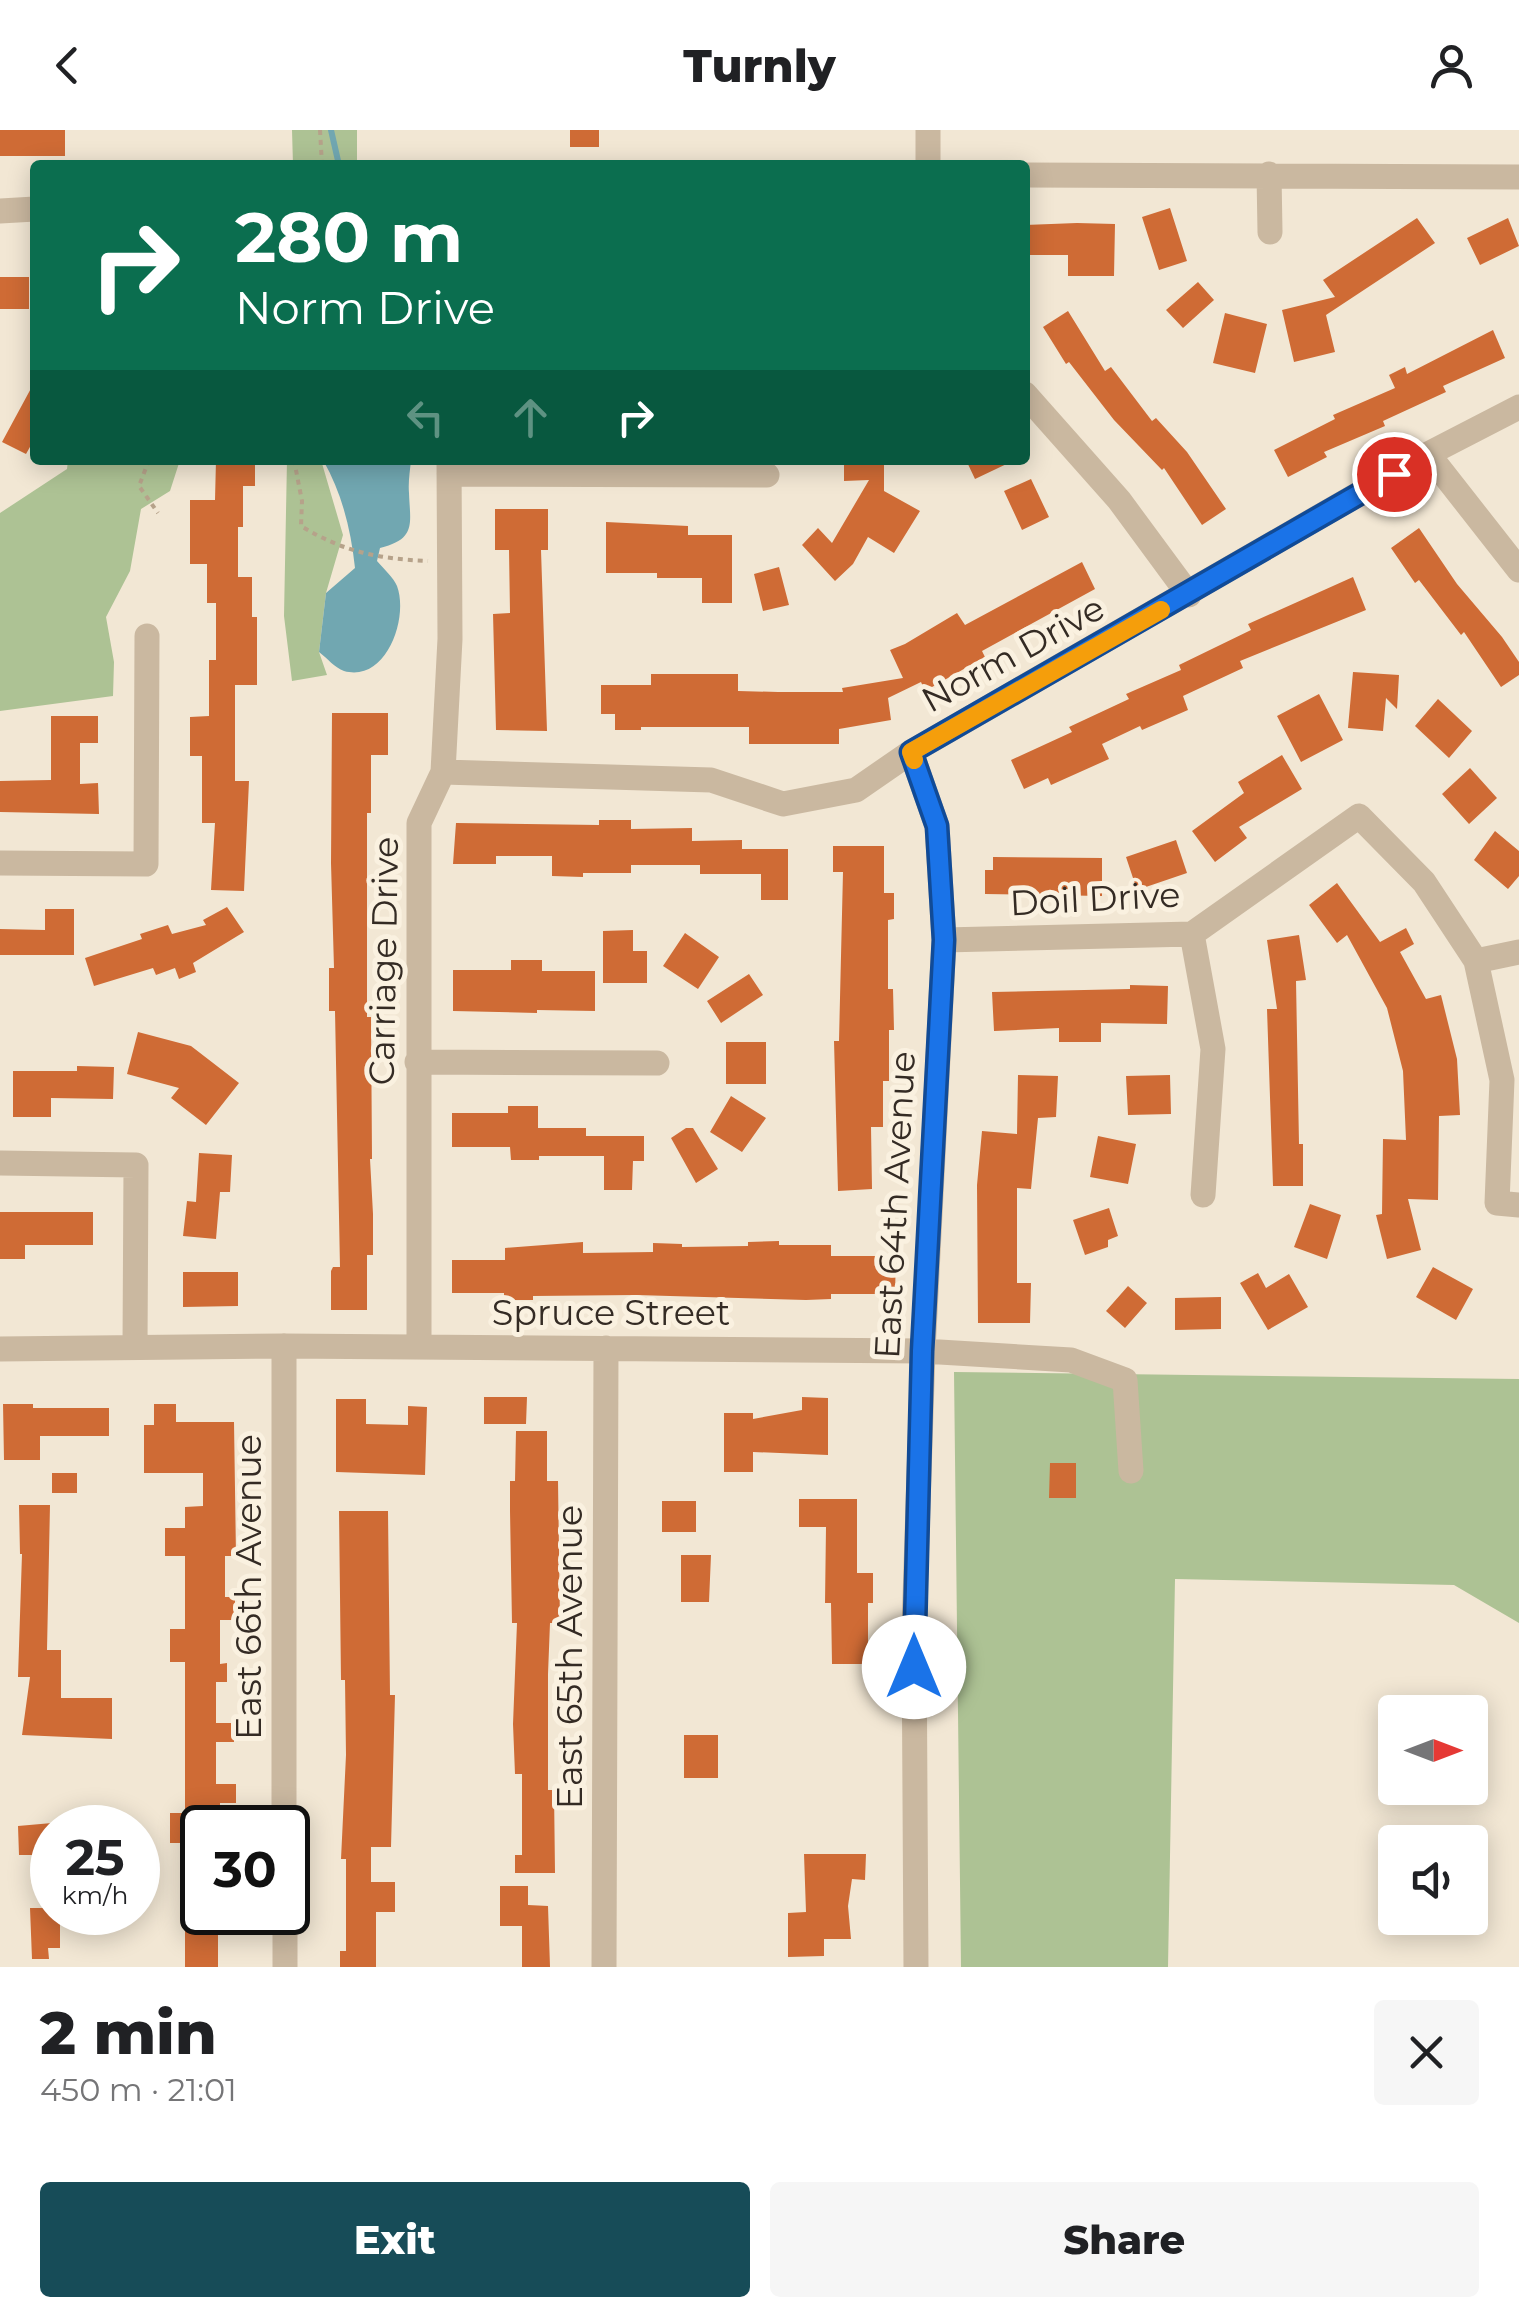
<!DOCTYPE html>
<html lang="en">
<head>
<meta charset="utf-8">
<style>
	body { margin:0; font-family:Montserrat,sans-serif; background:#f6f6f6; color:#202124; height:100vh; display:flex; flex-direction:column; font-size:38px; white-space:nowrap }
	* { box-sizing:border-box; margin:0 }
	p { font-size:32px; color:#757577 }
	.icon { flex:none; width:55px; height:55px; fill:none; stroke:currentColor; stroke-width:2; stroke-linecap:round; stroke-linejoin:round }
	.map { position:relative; height:1837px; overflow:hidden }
	.sheet { display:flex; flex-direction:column; background:#fff; flex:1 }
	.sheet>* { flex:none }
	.hud { position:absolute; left:30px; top:30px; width:1000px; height:305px; border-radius:10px; box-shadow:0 5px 25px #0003; background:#0b6e4f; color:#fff; overflow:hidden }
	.needle { width:65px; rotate:90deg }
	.controls { position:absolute; left:1378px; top:1565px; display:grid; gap:20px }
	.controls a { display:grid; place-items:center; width:110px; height:110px; border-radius:10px; background:#fff; box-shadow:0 5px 25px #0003; font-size:50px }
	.speed { position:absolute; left:30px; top:1675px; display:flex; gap:20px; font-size:50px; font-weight:700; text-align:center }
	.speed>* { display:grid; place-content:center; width:130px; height:130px; border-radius:50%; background:#fff; box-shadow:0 5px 25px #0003; line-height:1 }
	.speed small { font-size:25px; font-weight:400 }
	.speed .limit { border:5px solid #111; border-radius:15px; background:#fff; color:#111 }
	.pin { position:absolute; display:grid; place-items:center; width:85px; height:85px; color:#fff; margin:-42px; border:5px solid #fff; border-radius:50%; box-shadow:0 2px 10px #0007 }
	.me { position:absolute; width:110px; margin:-55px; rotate:0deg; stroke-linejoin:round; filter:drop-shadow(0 0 8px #0008) }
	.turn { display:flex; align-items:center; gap:35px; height:210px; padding:0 40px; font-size:45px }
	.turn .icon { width:130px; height:130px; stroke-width:2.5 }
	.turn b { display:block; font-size:70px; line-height:85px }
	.lanes { display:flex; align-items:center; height:95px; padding:0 40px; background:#0003; justify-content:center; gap:50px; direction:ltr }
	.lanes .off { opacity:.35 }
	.round { display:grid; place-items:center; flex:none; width:105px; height:105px; border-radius:10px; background:#f6f6f6 }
	.overview { display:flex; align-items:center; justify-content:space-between; height:170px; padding:0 40px }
	h1 { font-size:60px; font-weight:800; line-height:75px }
	.action { display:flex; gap:20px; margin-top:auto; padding:20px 40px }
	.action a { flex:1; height:115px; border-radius:10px; background:#174c58; color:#fff; font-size:40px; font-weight:800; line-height:115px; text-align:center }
	.action a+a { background:#f6f6f6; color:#202124 }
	header { display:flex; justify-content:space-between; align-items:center; height:130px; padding:0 40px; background:#fff; font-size:45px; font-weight:800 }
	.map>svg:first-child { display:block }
	.green { fill:#adc294 }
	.water { fill:#71a7b1 }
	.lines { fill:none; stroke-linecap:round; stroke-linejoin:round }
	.stream { stroke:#71a7b1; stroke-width:6 }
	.building { fill:#cf6b35 }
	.path { stroke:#b6a28a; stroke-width:4; stroke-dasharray:5 5; stroke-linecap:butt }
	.street { stroke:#cab8a0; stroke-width:25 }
	.route-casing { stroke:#114b97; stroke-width:25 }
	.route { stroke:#1a73e8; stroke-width:18 }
	.slow { stroke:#f59e0b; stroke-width:18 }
	.labels { text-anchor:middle; stroke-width:10; stroke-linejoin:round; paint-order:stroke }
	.street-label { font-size:35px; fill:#342b24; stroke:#faf1e0 }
</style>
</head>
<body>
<header><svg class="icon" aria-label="back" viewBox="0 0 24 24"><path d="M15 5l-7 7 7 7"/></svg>Turnly<svg class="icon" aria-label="person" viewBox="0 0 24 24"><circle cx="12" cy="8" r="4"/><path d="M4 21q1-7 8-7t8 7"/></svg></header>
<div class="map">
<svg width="1519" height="1837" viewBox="0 0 1519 1837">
	<rect width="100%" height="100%" fill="#f2e7d4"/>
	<path class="green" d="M 292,0 L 357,0 L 357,35 L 293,35 Z
		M 68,330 L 180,330 L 170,361 L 141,379 L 130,441 L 106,487 L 114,532 L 113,566 L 0,581 L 0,383 L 67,339 Z
		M 287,330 L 321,330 L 343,405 L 326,463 L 319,522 L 327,545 L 292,551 L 284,486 Z
		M 954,1242 L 1519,1249 L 1519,1493 L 1454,1455 L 1175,1449 L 1168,1837 L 961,1837 Z"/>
	<path class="water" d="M 323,330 L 411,330 C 410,341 408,352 409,363 C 410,393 417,409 380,418 L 377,431 C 383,438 394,448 397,456 C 409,488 386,553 344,541 C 335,538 327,528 319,522 L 326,463 L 355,438 C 351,400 342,363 323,330 Z"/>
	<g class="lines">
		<path class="stream" d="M 331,0 L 339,35"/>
	</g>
	<path class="building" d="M 0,0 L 65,0 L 65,26 L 0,26 Z
		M 570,0 L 599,0 L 599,17 L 570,17 Z
		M 1170,78 L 1187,131 L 1159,140 L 1142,87 Z
		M 1417,88 L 1435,113 L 1326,185 L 1335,222 L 1294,232 L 1282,180 L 1335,167 L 1323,150 Z
		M 1508,88 L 1519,116 L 1480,135 L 1467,108 Z
		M 1077,93 L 1115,94 L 1114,146 L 1068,146 L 1068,125 L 1025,125 L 1025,95 Z
		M 0,147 L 29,147 L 29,179 L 0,179 Z
		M 1198,152 L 1214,170 L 1183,198 L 1166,180 Z
		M 1068,181 L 1105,241 L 1111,237 L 1152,291 L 1156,288 L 1187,322 L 1226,379 L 1202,395 L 1164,338 L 1162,340 L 1114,290 L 1069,232 L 1066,234 L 1043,197 Z
		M 1225,183 L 1267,194 L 1255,243 L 1213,233 Z
		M 1493,200 L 1505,228 L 1443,256 L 1446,262 L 1383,291 L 1385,296 L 1324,322 L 1327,327 L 1288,347 L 1274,320 L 1335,289 L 1333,285 L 1395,258 L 1389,245 L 1405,237 L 1407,244 Z
		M 35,251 L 35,308 L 26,324 L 2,312 Z
		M 216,330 L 255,330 L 255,356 L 243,356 L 243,397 L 238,397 L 238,447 L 252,447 L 252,487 L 257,487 L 257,555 L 235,555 L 235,651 L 249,651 L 244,761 L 211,760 L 215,693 L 202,693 L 202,626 L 190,626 L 190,587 L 209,586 L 209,530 L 216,530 L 216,473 L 207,473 L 207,434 L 190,434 L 190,370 L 215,370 Z
		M 844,330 L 884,330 L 884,361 L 920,381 L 894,423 L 868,407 L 853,434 L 835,451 L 802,415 L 818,398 L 832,413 L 869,350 L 844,351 Z
		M 966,330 L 1015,330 L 975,349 Z
		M 1031,349 L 1049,387 L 1022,400 L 1004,361 Z
		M 495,379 L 548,379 L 548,420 L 541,420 L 547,601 L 496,600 L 493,484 L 510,483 L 509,420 L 495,420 Z
		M 606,392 L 688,396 L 688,405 L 732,405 L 732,473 L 702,473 L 702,448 L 657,448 L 657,443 L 606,443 Z
		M 1419,398 L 1457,454 L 1502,507 L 1519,532 L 1519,545 L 1501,557 L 1464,502 L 1461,505 L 1419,450 L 1415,453 L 1391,418 Z
		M 1082,432 L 1095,459 L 982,521 L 985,527 L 925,561 L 921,552 L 888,568 L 891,590 L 839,599 L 839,614 L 749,614 L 749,597 L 641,597 L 641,600 L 615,600 L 615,584 L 601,584 L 601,555 L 651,555 L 651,544 L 738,544 L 738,561 L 778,562 L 843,562 L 842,558 L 903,548 L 890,520 L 905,514 L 957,483 L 965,495 Z
		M 779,437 L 789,475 L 763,481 L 754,444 Z
		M 1353,447 L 1366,480 L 1240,531 L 1243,538 L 1183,566 L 1188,580 L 1142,600 L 1140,596 L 1102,614 L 1109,629 L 1051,655 L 1048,648 L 1024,659 L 1011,630 L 1072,602 L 1069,597 L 1129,569 L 1126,564 L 1181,540 L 1179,535 L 1251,500 L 1248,494 Z
		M 1353,542 L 1399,545 L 1397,579 L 1386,568 L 1383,601 L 1348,598 Z
		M 1319,564 L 1343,610 L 1301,632 L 1277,586 Z
		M 1438,569 L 1472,601 L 1449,628 L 1415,596 Z
		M 332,583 L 388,583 L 388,625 L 371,625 L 371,683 L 367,683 L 367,887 L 371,887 L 372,1029 L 370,1029 L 373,1084 L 373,1125 L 367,1125 L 367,1180 L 331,1180 L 331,1141 L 333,1137 L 340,1137 L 335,881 L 329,881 L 329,838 L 334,838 L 331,733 Z
		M 51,586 L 98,586 L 98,613 L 80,613 L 80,654 L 98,653 L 99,684 L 0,682 L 0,651 L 51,650 Z
		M 1282,625 L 1302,659 L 1239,697 L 1247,708 L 1215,732 L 1192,701 L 1244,663 L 1238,652 Z
		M 1470,638 L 1497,668 L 1469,694 L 1442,664 Z
		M 599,690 L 631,690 L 631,699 L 692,698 L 692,711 L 742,710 L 742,719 L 788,719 L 788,770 L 761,770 L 761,744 L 700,744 L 700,735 L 631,735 L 631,743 L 583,743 L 583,747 L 552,746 L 552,726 L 496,726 L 496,734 L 453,734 L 456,693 L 599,695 Z
		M 1495,701 L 1519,721 L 1519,746 L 1508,759 L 1474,730 Z
		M 1176,710 L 1187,743 L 1137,760 L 1126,727 Z
		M 833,716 L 884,716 L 884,763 L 894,763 L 894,789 L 888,790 L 888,859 L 893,859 L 894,900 L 889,900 L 889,951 L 883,951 L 883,997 L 871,997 L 872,1059 L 838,1061 L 834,911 L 839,911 L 843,742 L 833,742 Z
		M 993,727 L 1102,728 L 1102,766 L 985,764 L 985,740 L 993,740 Z
		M 1337,753 L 1380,812 L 1406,798 L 1414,814 L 1400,822 L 1426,869 L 1441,865 L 1457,929 L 1460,985 L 1439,986 L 1438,1070 L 1408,1069 L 1421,1120 L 1387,1129 L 1376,1085 L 1382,1084 L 1383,1009 L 1406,1010 L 1403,941 L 1387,878 L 1347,805 L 1337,813 L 1309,775 Z
		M 227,777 L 244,802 L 193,833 L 196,842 L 179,849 L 175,838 L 156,845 L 153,838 L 94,856 L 85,828 L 142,809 L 140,804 L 168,795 L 172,804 L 206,795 L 203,790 Z
		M 45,779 L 74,779 L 74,825 L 0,825 L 0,799 L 45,800 Z
		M 633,800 L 633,821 L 647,821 L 647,853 L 603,853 L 603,801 Z
		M 685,803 L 719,827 L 698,859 L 663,836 Z
		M 1299,805 L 1306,850 L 1296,851 L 1299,1014 L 1303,1014 L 1303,1056 L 1273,1056 L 1267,879 L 1277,879 L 1267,810 Z
		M 511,830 L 542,830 L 542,841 L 595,841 L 595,881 L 537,880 L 537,883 L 453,881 L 453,840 L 511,840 Z
		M 749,844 L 763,865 L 721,893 L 707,871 Z
		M 1130,855 L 1168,856 L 1167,894 L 1101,893 L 1101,912 L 1059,912 L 1059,898 L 994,901 L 992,862 L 1130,859 Z
		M 138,902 L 191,916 L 239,953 L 206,995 L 171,968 L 179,958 L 127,944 Z
		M 726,912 L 766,912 L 766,954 L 726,954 Z
		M 77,936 L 114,937 L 113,969 L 51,968 L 51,987 L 13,987 L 13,941 L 77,941 Z
		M 1018,945 L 1058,946 L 1056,987 L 1038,988 L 1031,1059 L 1017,1058 L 1017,1153 L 1031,1153 L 1030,1193 L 978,1193 L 977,1055 L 982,1001 L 1017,1004 Z
		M 1170,945 L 1171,984 L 1128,985 L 1126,946 Z
		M 731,966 L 766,988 L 742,1022 L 710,1002 Z
		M 508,976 L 538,976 L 538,998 L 586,998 L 586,1006 L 644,1006 L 644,1031 L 633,1031 L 632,1060 L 604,1060 L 604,1026 L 539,1026 L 539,1030 L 511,1030 L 510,1017 L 452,1017 L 452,983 L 508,983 Z
		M 686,998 L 693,998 L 718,1039 L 696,1053 L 671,1008 Z
		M 1098,1006 L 1136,1014 L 1128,1054 L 1090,1047 Z
		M 199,1023 L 232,1025 L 230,1062 L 220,1062 L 216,1109 L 183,1106 L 187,1071 L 196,1072 Z
		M 1310,1074 L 1341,1085 L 1327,1129 L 1294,1117 Z
		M 1109,1078 L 1118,1106 L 1108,1110 L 1108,1117 L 1085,1125 L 1073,1090 Z
		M 0,1082 L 93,1082 L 93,1115 L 25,1115 L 25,1129 L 0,1129 Z
		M 779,1111 L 779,1115 L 831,1115 L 831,1126 L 896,1126 L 895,1164 L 831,1164 L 831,1169 L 806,1170 L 636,1165 L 533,1166 L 533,1170 L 504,1170 L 504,1163 L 452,1163 L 452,1130 L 505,1130 L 505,1118 L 583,1112 L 583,1123 L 653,1122 L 653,1113 L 682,1114 L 682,1117 L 748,1116 L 748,1112 Z
		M 1433,1137 L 1473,1159 L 1456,1190 L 1416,1167 Z
		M 183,1142 L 238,1142 L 238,1176 L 183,1177 Z
		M 1258,1143 L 1266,1158 L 1289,1144 L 1308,1177 L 1268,1200 L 1240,1153 Z
		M 1128,1156 L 1147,1173 L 1125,1198 L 1106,1181 Z
		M 1221,1167 L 1221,1199 L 1175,1200 L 1175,1168 Z
		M 484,1267 L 527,1267 L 526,1294 L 484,1294 Z
		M 802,1267 L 828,1268 L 828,1325 L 753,1322 L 753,1342 L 724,1342 L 724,1283 L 753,1283 L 753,1289 L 802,1280 Z
		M 336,1269 L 366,1269 L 366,1294 L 408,1295 L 408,1276 L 427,1277 L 425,1345 L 336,1342 Z
		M 3,1274 L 33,1274 L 33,1278 L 109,1278 L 109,1306 L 40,1306 L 40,1330 L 4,1330 Z
		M 154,1274 L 176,1274 L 176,1292 L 234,1292 L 236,1426 L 225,1426 L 225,1467 L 235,1467 L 235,1490 L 220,1490 L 220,1534 L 227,1533 L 227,1552 L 216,1552 L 216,1593 L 234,1593 L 234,1612 L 216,1612 L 216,1654 L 236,1654 L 236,1673 L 220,1673 L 220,1698 L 202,1698 L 202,1713 L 170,1713 L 170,1683 L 185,1683 L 185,1532 L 170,1532 L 170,1499 L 185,1499 L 185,1426 L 165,1426 L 165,1398 L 185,1398 L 185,1377 L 203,1376 L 203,1343 L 144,1343 L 144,1295 L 154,1295 Z
		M 516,1301 L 547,1301 L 547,1351 L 558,1351 L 560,1493 L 550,1493 L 548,1544 L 548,1660 L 554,1660 L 555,1743 L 515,1743 L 515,1725 L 522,1725 L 522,1644 L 515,1644 L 513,1594 L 517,1493 L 512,1493 L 510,1381 L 510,1351 L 515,1351 Z
		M 1050,1333 L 1076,1333 L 1076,1368 L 1049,1368 Z
		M 52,1343 L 77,1343 L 77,1363 L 52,1363 Z
		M 799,1369 L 857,1369 L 857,1443 L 873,1443 L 873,1473 L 868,1473 L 868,1534 L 832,1534 L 831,1473 L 825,1473 L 826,1397 L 799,1397 Z
		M 662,1371 L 696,1371 L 696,1402 L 662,1402 Z
		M 19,1375 L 50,1375 L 47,1520 L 61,1520 L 61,1568 L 112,1568 L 112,1609 L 22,1605 L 30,1547 L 18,1547 L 22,1424 L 20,1424 Z
		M 339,1381 L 388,1381 L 390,1565 L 395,1565 L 391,1717 L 371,1717 L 371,1752 L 395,1752 L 395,1782 L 376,1782 L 376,1837 L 340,1837 L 340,1821 L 346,1821 L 346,1729 L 341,1729 L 346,1625 L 345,1550 L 341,1550 Z
		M 681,1425 L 711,1425 L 709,1472 L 681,1472 Z
		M 684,1605 L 718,1605 L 718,1648 L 684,1648 Z
		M 52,1693 L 52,1725 L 19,1725 L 18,1696 Z
		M 804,1724 L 866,1724 L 865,1750 L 852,1749 L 848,1776 L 851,1809 L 824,1809 L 824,1826 L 788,1827 L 788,1783 L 806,1782 Z
		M 185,1746 L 202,1746 L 202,1782 L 218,1782 L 218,1837 L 185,1837 Z
		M 500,1756 L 528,1756 L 528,1775 L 548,1776 L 550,1837 L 522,1837 L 522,1796 L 500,1796 Z
		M 30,1778 L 52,1778 L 52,1782 L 60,1782 L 60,1818 L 48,1818 L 49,1829 L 32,1829 Z"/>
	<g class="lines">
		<path class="path" d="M 320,0 L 322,35
			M 149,330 L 139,356 L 158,383
			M 294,330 L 302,371 L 301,396 C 344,422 379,429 428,431"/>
		<path class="street" d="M 928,0 L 928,35
			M 1269,44 L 1270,102
			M 1025,45 L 1519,47
			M 0,81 L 35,79
			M 1025,264 L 1119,370 L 1189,465
			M 1428,324 L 1519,440
			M 449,344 L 767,345
			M 911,622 L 937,696 L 944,810 L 923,1221 L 914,1499 L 916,1837
			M 443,642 L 711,650 L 783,674 L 856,660 L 911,622 L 1428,324 L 1519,277
			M 0,733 L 146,734 L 147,506
			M 1192,804 L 1213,919 L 1203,1065
			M 944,810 L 1192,804 L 1359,686 L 1424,752 L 1476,831 L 1502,950 L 1497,1073 L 1519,1075
			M 1476,831 L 1519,822
			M 417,932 L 657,933
			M 0,1033 L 136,1035 L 135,1216
			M 284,1216 L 284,1698
			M 419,1217 L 419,693 L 443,642 L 450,509 L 449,330
			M 0,1219 L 284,1216 L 923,1221 L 1071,1230 L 1125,1250 L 1131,1341
			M 285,1782 L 285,1837
			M 604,1837 L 606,1218"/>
	</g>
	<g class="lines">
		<defs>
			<path id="route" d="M 914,1537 L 922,1221 L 944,810 L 937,696 L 911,622 L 1394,344"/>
		</defs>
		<use href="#route" class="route-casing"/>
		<use href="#route" class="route"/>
		<path class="slow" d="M 914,630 L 911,622 L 1161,480"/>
	</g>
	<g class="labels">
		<g class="street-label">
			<text transform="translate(1013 524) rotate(-29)" y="12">Norm Drive</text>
			<text transform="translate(1095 769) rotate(-3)" y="12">Doil Drive</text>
			<text transform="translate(384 831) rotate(-89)" y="12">Carriage Drive</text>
			<text transform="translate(895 1075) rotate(-87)" y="12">East 64th Avenue</text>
			<text x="611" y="1195">Spruce Street</text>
			<text transform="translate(249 1457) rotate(-90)" y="12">East 66th Avenue</text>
			<text transform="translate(570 1527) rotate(-90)" y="12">East 65th Avenue</text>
		</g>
	</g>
</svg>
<div class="controls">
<a><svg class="needle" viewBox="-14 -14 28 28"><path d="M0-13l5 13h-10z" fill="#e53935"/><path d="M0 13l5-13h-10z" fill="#757577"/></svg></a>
<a><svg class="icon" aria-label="sound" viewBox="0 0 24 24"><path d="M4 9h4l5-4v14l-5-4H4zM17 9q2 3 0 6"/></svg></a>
</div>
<div class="speed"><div>25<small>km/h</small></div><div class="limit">30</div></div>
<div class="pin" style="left:1394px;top:344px;background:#d93025"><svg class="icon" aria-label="arrive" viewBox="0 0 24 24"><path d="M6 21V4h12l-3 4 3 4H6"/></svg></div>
<svg class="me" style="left:914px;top:1537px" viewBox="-20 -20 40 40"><circle r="19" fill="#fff"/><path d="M0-13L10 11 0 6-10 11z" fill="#1a73e8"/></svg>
<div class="hud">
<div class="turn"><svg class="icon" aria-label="right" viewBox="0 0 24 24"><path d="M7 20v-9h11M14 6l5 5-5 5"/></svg><div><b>280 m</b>Norm Drive</div></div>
<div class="lanes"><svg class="icon off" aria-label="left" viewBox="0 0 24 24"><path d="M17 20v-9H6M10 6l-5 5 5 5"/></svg><svg class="icon off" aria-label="ahead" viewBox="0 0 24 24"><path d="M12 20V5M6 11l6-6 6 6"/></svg><svg class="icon" aria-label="right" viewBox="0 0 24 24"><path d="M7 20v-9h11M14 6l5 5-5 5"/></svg></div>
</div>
</div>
<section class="sheet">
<div class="overview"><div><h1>2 min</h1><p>450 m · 21:01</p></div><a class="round"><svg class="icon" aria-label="close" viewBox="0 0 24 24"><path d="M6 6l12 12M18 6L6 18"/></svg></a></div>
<div class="action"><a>Exit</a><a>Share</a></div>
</section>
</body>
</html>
